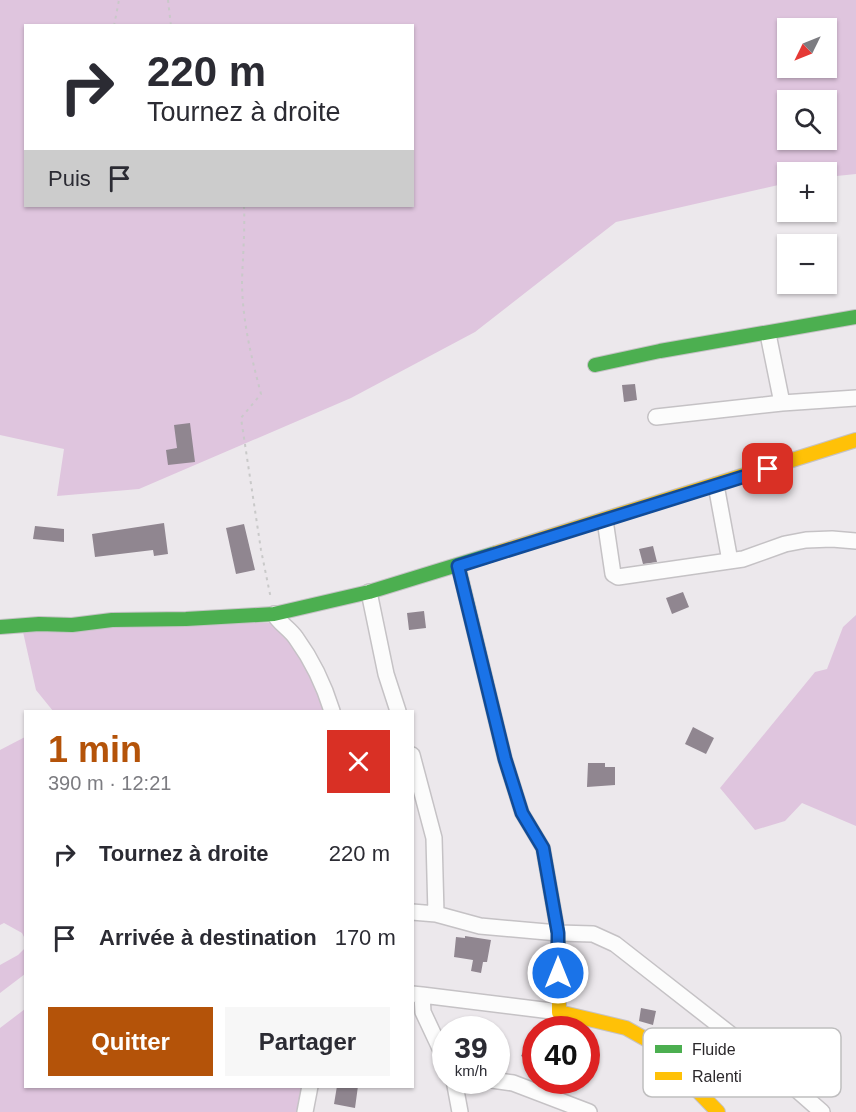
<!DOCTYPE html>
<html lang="fr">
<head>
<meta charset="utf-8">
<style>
	body { margin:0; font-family:Helvetica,sans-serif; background:#f7f7f7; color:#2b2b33; height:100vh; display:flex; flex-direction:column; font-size:22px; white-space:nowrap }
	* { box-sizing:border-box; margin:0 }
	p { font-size:20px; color:#7c7c81 }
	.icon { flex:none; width:33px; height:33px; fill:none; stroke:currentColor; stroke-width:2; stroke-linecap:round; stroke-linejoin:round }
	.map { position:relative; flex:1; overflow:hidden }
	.drawer { position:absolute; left:24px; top:710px; width:390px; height:378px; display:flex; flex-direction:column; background:#fff; border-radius:0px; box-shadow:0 2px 4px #0004 }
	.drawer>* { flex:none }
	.top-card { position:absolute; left:24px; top:24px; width:390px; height:183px; border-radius:0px; box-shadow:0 2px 4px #0004; background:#fff; color:#2b2b33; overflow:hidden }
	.needle { width:39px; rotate:227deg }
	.tools { position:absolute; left:777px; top:18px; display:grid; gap:12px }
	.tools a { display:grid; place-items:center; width:60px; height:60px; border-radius:0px; background:#fff; box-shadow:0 2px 4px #0004; font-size:30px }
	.speed { position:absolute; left:432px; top:1016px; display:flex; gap:12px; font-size:30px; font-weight:700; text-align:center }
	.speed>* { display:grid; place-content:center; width:78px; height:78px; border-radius:50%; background:#fff; box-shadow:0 2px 4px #0004; line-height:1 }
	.speed small { font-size:15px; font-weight:400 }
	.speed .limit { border:9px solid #d22; background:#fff; color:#111 }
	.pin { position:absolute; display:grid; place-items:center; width:51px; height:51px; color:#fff; margin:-26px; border-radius:12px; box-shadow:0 3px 9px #0006 }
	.me { position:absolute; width:66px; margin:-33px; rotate:0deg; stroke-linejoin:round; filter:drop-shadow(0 0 4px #0008) }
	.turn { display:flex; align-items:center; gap:21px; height:126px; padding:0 24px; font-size:27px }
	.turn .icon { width:78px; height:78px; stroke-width:2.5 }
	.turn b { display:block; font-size:42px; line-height:51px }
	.then { display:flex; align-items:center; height:57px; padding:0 24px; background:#0003; gap:12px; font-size:22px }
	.round { display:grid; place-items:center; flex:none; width:63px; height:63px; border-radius:0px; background:#f7f7f7 }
	.head { display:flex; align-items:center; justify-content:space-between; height:102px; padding:0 24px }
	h1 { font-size:36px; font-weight:600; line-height:45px; color:#b45309 }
	.button { display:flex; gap:12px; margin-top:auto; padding:12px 24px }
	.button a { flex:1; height:69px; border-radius:0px; background:#b45309; color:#fff; font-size:24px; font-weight:600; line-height:69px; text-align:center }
	.button a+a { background:#f7f7f7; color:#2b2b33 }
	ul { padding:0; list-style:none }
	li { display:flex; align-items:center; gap:18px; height:84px; padding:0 24px }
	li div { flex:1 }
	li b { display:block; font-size:22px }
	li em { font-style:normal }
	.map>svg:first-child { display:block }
	.green { fill:#dfc5de; fill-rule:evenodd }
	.building { fill:#908690 }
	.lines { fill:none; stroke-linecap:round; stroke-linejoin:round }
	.street-casing { stroke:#c5c2c5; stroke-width:18 }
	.fast-casing { stroke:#c5c2c5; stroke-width:16 }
	.slow-casing { stroke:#c5c2c5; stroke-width:16 }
	.path { stroke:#c9c9c9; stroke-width:2; stroke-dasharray:3 4.5; stroke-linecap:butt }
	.street { stroke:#fcfcfc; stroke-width:15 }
	.fast { stroke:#4caf50; stroke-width:14 }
	.slow { stroke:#ffc107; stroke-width:14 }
	.route-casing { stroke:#114b97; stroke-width:15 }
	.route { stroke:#1a73e8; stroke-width:10 }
	.key { fill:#fff; stroke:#bfbebf; stroke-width:1.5 }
	.key-label { font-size:16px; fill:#2b282b }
</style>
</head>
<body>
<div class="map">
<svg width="856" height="1112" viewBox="0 0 856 1112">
	<rect width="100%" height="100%" fill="#ece8ec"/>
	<path class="green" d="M 0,0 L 856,0 L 856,174 L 827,177 L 826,172 L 788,172 L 787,183 L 616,222 L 475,332 L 351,398 L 139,489 L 57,496 L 64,449 L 0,435 ZM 26,26 L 412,26 L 412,206 L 26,206 ZM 788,28 L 826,28 L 826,68 L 788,68 ZM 788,100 L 826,100 L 826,140 L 788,140 Z
		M 856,615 L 856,826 L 802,803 L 785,821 L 755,830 L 720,788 L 815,672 L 827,669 L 843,627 Z
		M 21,623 L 274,623 L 303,656 L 327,711 L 53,711 L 36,690 Z
		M 25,737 L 25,939 L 22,933 L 4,923 L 0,925 L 0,750 Z
		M 25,948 L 25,974 L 0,993 L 0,965 L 18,955 Z
		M 25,1009 L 26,1086 L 305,1086 L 300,1112 L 0,1112 L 0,1028 Z"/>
	<path class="building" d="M 635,384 L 637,400 L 624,402 L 622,385 Z
		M 190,423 L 195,462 L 168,465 L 166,450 L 177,448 L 174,425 Z
		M 164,523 L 168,554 L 154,556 L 153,550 L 95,557 L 92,534 Z
		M 244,524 L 255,570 L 236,574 L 226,528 Z
		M 35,526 L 64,529 L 64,542 L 33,539 Z
		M 653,546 L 657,562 L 643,564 L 639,549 Z
		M 683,592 L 689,607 L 672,614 L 666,598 Z
		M 424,611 L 426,628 L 409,630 L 407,613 Z
		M 693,727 L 714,738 L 706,754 L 685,744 Z
		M 588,763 L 605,763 L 605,767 L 615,767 L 615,785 L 587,787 Z
		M 465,936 L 491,940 L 487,962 L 483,962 L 481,973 L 471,971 L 473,960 L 454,957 L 456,937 L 465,938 Z
		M 641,1008 L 656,1011 L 653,1025 L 639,1021 Z
		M 528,1043 L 536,1047 L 536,1063 L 521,1056 Z
		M 337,1086 L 358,1086 L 355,1108 L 334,1104 Z"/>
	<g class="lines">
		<defs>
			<path id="street" d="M 768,334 L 782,403
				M 656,417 L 782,403 L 856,398
				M 716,485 L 730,561
				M 605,520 L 613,574 L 618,577 L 743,559 L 785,544 L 806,540 L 832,539 L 856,541
				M 369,592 L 386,674 L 398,711
				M 274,614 C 279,623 290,629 296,638 C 312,660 324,685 332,711
				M 412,755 L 434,838 L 436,914 L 480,926 L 558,933 L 593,934 L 615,944 L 757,1055 L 822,1112
				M 412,912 L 436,914
				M 412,994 L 422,995 L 423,1012 L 446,1061
				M 422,995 L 559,1012
				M 454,1080 L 460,1112
				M 492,1080 L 513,1083 L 589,1112
				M 305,1112 L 310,1086"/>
			<path id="fast" d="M 595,365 L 660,351 L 856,317
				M 458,565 L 505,759 L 522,813 L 543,848 L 558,933 L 559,981
				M 0,627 L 39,624 L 72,625 L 112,620 L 186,619 L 274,614 L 369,592 L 496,553"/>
			<path id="slow" d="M 496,553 L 856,440
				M 559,981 L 559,1012 L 626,1028 L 649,1041 L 718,1112"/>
		</defs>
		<use href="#street" class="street-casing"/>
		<use href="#fast" class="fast-casing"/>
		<use href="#slow" class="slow-casing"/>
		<path class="path" d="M 168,0 L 171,26
			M 114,26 L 119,0
			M 244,206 C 245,230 243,255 242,280 C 242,319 251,356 261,394 L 241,418 L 261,550 L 271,599"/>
		<use href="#street" class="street"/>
		<use href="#fast" class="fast"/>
		<use href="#slow" class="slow"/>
	</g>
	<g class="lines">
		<defs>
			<path id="route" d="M 558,973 L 558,933 L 543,848 L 522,813 L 505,759 L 458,566 L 768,469"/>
		</defs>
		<use href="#route" class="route-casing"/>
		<use href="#route" class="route"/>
	</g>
	<rect x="643" y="1028" width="198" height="69" rx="9" class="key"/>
	<rect x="655" y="1045" width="27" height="8" fill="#4caf50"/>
	<rect x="655" y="1072" width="27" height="8" fill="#ffc107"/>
	<g class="key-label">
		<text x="692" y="1055">Fluide</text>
		<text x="692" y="1082">Ralenti</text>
	</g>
</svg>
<div class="tools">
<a><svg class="needle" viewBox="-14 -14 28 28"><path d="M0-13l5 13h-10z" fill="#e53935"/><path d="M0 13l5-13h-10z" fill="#7c7c81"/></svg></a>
<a><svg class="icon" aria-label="search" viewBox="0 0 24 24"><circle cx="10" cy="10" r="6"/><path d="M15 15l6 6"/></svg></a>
<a>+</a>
<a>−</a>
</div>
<div class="speed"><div>39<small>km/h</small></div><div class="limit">40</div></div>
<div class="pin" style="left:768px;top:469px;background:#d93025"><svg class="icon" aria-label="arrive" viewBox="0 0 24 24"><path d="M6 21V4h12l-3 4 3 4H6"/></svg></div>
<svg class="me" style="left:558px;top:973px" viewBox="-20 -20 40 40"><circle r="17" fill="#1a73e8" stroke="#fff" stroke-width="3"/><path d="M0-11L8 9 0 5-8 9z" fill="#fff"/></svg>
<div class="top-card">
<div class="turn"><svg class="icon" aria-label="right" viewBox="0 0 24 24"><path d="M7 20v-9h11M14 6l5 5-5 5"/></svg><div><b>220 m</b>Tournez à droite</div></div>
<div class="then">Puis<svg class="icon" aria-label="arrive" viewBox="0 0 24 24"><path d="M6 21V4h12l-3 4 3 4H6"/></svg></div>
</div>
<section class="drawer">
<div class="head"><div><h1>1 min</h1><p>390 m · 12:21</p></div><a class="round" style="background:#d93025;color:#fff"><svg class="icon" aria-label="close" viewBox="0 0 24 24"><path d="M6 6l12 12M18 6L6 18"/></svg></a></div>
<ul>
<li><svg class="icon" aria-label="right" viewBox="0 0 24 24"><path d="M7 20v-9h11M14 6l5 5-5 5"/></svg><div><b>Tournez à droite</b></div><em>220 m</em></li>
<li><svg class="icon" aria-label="arrive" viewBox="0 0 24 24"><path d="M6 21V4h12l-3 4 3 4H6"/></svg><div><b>Arrivée à destination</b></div><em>170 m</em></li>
</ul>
<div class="button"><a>Quitter</a><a>Partager</a></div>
</section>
</div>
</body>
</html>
